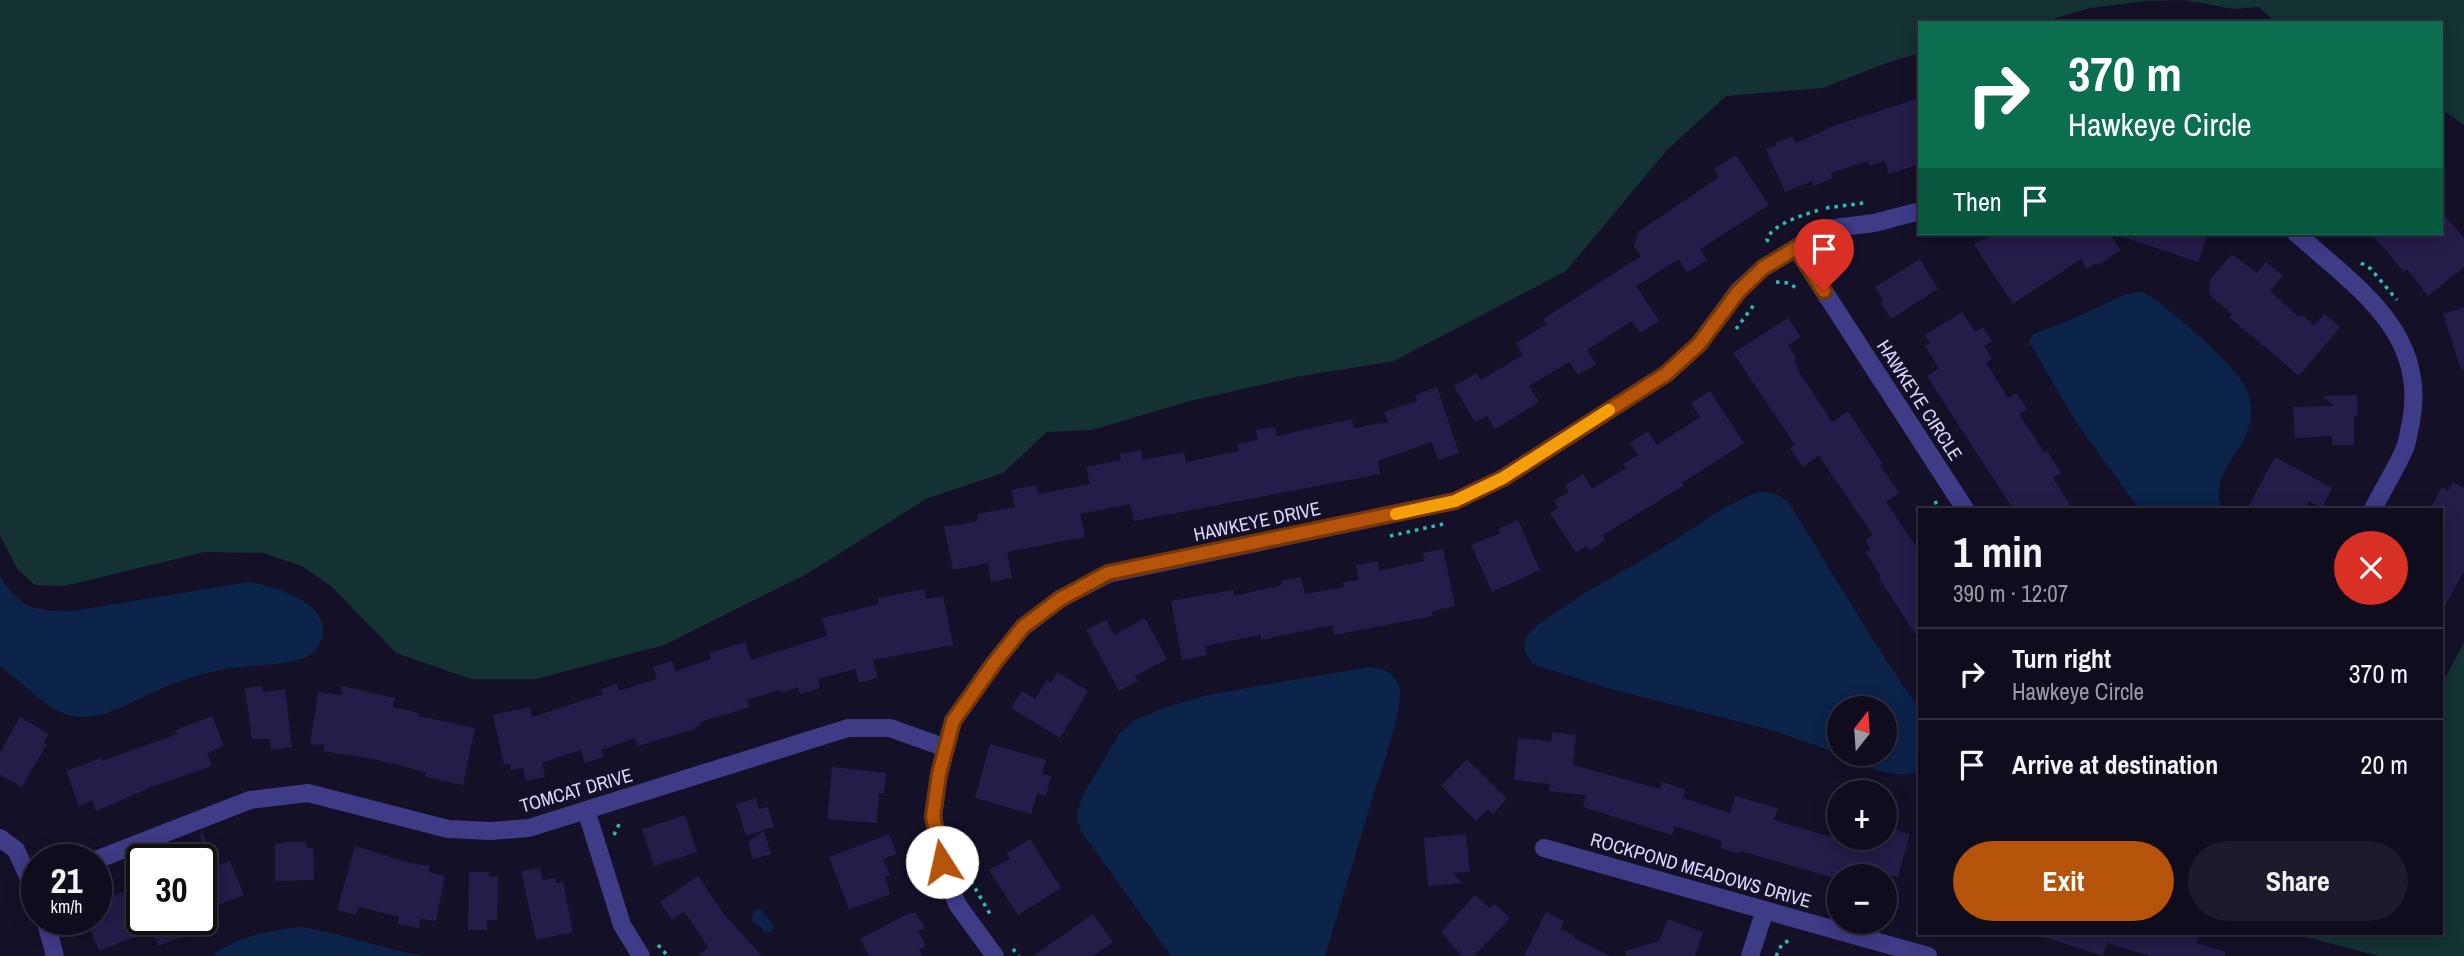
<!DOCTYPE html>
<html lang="en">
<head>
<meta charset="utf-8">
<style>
	body { margin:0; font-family:"Archivo Narrow",sans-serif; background:#1d1a2b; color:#f1f3f6; height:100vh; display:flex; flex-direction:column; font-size:26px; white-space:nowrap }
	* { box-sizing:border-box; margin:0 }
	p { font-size:23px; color:#9b9ba4 }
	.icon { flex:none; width:38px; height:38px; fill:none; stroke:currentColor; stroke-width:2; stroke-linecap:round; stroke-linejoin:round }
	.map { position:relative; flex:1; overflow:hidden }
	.side { position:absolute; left:1918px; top:508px; width:525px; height:427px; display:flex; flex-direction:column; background:#0f0c1e; border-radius:0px; box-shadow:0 4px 18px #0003,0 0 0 2px #2f2c3c }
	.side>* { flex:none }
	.banner { position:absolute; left:1918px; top:21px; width:525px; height:214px; border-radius:0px; box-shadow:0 4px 18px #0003,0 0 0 2px #2f2c3c; background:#0b6e4f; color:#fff; overflow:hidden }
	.needle { width:46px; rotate:17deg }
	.controls { position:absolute; left:1827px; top:696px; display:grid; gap:14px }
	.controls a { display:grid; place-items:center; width:70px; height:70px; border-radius:50%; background:#0f0c1e; box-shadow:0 4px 18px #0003,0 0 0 2px #2f2c3c; font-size:35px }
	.speed { position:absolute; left:21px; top:844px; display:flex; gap:14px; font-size:35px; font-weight:700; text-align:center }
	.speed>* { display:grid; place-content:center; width:91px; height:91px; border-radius:50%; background:#0f0c1e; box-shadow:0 4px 18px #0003,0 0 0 2px #2f2c3c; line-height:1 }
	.speed small { font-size:18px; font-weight:400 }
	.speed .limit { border:4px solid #111; border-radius:10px; background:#fff; color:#111 }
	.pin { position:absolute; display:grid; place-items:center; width:60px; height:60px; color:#fff; margin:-72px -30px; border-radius:50% 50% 50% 0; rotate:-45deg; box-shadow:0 0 7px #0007 }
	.pin .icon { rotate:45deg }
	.me { position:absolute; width:77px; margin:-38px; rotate:350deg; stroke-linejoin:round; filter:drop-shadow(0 0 5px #0008) }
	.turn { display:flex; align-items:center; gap:24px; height:147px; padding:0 35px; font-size:32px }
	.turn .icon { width:91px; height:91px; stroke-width:2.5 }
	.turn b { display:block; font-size:49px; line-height:60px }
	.then { display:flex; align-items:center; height:66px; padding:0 35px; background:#0003; gap:14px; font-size:26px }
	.round { display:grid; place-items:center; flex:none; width:74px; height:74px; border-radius:37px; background:#1d1a2b }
	.summary { display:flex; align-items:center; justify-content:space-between; height:119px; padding:0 35px }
	h1 { font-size:42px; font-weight:700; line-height:52px }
	.primary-button { display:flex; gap:14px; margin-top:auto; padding:14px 35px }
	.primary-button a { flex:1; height:80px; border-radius:42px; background:#b45309; color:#fff; font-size:28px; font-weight:700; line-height:80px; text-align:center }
	.primary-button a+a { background:#1d1a2b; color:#f1f3f6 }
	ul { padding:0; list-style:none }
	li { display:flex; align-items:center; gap:21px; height:91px; padding:0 35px; border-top:2px solid #2f2c3c }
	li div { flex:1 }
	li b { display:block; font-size:26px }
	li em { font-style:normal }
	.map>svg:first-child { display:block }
	.green { fill:#133231 }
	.water { fill:#0c234a }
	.building { fill:#251c49 }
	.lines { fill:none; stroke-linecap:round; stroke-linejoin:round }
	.path { stroke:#2fbab3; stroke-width:3.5; stroke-dasharray:3.5 5; stroke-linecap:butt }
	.minor { stroke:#3e3b87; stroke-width:18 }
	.route-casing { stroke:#753606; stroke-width:18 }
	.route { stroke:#b45309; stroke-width:12 }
	.slow { stroke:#f59e0b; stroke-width:12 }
	.labels { text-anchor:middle; stroke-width:7; stroke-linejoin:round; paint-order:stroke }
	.street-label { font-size:19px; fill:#dcd7ff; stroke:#141028 }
</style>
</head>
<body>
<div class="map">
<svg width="2464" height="956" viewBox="0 0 2464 956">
	<rect width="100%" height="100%" fill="#141028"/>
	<path class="green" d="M 0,0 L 2464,0 L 2464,125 L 2441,109 L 2441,23 L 2276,23 L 2259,7 L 2234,9 L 2184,0 L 2147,1 L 2090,8 L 2040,23 L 1920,23 L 1920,53 L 1884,64 L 1823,88 L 1726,96 L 1667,150 L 1566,271 L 1394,361 L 1296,377 L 1190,401 L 1092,430 L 1047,432 L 1003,473 L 926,499 L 807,574 L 664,645 L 536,679 L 471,679 L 396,653 L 332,587 L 302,566 L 263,553 L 205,552 L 64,586 L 35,585 L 18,570 L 0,536 Z
		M 2464,642 L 2464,956 L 2379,956 L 2290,933 L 2441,933 L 2441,686 Z"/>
	<path class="water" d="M 2141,291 C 2163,301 2233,364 2244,384 C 2250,395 2252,408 2250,420 C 2246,454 2210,469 2221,509 L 2139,509 L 2076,422 L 2029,342 L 2033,334 L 2073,319 L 2121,296 Z
		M 1764,491 L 1778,495 L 1789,503 L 1878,648 L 1920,711 L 1920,772 C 1893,780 1863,766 1840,754 L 1885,754 L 1885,709 L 1839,709 L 1839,754 L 1775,731 L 1607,688 L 1533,664 C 1526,655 1521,645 1528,635 C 1534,626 1548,618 1557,612 C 1589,589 1624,571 1657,551 C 1691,531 1727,501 1764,491 Z
		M 0,577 C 24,611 32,610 72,611 L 249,582 C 273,585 332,604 322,637 C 319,647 315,652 306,657 C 289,666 235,665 211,672 C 193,677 173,683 156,691 C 132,701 107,718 81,717 C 47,715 27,683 0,667 Z
		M 1369,667 C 1383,669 1394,671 1399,686 C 1405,706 1380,774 1373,796 C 1357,849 1341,903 1325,956 L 1171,956 L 1081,831 L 1077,816 L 1082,797 L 1119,734 L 1133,721 L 1163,708 L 1207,695 Z
		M 760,909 L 773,924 L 772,932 L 764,932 L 760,926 L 751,921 L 754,911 Z
		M 301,927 C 343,934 382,948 423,956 L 212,956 C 237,936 271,930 301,927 Z"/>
	<path class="building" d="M 1920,98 L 1920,164 L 1889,174 L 1885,161 L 1869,166 L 1868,161 L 1831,173 L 1833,178 L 1814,186 L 1812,181 L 1785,192 L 1766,149 L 1777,145 L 1775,143 L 1793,136 L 1796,143 L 1836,125 Z
		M 1736,155 L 1769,205 L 1700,249 L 1707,260 L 1687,273 L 1679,259 L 1636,286 L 1659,321 L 1640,333 L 1632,321 L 1587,350 L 1596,364 L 1578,375 L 1569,362 L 1529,386 L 1539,402 L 1495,429 L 1487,416 L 1475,422 L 1454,386 L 1476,373 L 1481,380 L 1523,355 L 1516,343 L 1547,324 L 1543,319 L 1641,256 L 1634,246 L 1638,232 L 1719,177 L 1714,169 Z
		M 2441,211 L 2464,238 L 2464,267 L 2428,296 L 2407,269 L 2404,272 L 2371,233 L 2441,233 Z
		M 1993,233 L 2109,233 L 2121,250 L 2098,265 L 2096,263 L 2087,269 L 2081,259 L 2013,304 L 1974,245 Z
		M 2121,233 L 2208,233 L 2198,262 L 2120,236 Z
		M 2232,254 L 2257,273 L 2266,262 L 2283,276 L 2270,291 L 2299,317 L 2301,314 L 2314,325 L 2324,314 L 2340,327 L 2299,376 L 2229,317 L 2232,314 L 2210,295 L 2209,281 Z
		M 1920,259 L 1938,289 L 1891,319 L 1880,302 L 1883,300 L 1875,287 Z
		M 2464,307 L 2464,369 L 2461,369 L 2443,314 Z
		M 1962,312 L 1975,332 L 1983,327 L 1992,341 L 1984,346 L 1992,359 L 1986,363 L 2008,398 L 2016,393 L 2027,409 L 2019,414 L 2044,452 L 2047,451 L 2061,473 L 2053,478 L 2073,509 L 2013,509 L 1927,376 L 1939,368 L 1925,346 L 1930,343 L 1925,335 Z
		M 1788,318 L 1801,337 L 1788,345 L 1796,358 L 1794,360 L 1799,369 L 1797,369 L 1832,422 L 1848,411 L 1883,464 L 1880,465 L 1899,493 L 1886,502 L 1920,552 L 1920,641 L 1879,578 L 1881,576 L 1865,552 L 1871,549 L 1865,540 L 1873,535 L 1819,456 L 1803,467 L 1790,448 L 1795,445 L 1733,353 Z
		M 1437,387 L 1459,453 L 1438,460 L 1432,442 L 1378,461 L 1380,474 L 1134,521 L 1130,504 L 1080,514 L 1085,537 L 1007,552 L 1012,578 L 991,582 L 988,563 L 953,570 L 944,527 L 978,521 L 977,514 L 1015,507 L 1011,490 L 1036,485 L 1038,494 L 1090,484 L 1086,467 L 1121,460 L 1120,454 L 1141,450 L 1143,460 L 1184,452 L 1186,462 L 1239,451 L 1237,444 L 1258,440 L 1256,430 L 1275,427 L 1277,436 L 1352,419 L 1354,428 L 1388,422 L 1384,412 L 1417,401 L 1415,395 Z
		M 1710,391 L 1744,443 L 1682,483 L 1683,486 L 1603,535 L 1606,540 L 1589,551 L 1586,546 L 1576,553 L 1550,513 L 1558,508 L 1554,501 L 1569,492 L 1565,485 L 1583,474 L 1592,489 L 1626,468 L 1623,464 L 1638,455 L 1630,443 L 1648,431 L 1657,445 L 1700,417 L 1691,403 Z
		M 2357,395 L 2358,416 L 2354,416 L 2354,445 L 2332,445 L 2332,436 L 2295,438 L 2293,407 L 2334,406 L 2323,396 Z
		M 2275,457 L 2332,488 L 2322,508 L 2309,501 L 2305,509 L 2247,509 Z
		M 2453,482 L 2464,488 L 2464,571 L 2441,613 L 2441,509 L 2430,509 L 2442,487 L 2448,491 Z
		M 1518,520 L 1540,570 L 1492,592 L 1471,545 L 1500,533 L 1498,529 Z
		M 1443,549 L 1455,606 L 1432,611 L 1433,616 L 1334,635 L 1332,625 L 1261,640 L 1261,635 L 1205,646 L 1207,655 L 1182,660 L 1171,601 L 1233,590 L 1234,596 L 1282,585 L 1281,581 L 1301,577 L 1305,594 L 1344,587 L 1343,582 L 1359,580 L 1356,565 L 1378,561 L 1379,571 L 1424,561 L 1423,553 Z
		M 924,589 L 926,599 L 943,596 L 953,645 L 873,660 L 878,678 L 859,683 L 855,669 L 818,679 L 820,688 L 800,694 L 798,687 L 781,693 L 780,690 L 747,700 L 750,707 L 700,722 L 701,725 L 694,727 L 695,729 L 638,746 L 635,738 L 601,750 L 604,757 L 585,763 L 581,750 L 542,763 L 545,777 L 526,781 L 523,768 L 511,770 L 510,764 L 504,765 L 493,715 L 530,707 L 532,717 L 603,694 L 601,689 L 617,684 L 619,691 L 657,679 L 653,667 L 672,661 L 676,671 L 711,659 L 709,653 L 745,642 L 751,660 L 827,636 L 822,618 L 879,604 L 878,598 Z
		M 1143,619 L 1146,620 L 1167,659 L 1135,676 L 1138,681 L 1119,691 L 1086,630 L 1106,620 L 1114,635 Z
		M 1057,672 L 1088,691 L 1060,738 L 1011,708 L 1022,691 L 1035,699 L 1047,680 L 1051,683 Z
		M 262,686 L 263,692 L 285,689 L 292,747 L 271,750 L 270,739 L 252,739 L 245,688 Z
		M 342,686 L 395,698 L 393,707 L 419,713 L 418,716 L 475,728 L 463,785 L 425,777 L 426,772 L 378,760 L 323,751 L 324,744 L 310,745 L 318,692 L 341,695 Z
		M 212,716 L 224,746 L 207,753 L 212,766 L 152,787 L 96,811 L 92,801 L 79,806 L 66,771 L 101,758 L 102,761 L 177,734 L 176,730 Z
		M 20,717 L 49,734 L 44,742 L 47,744 L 22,787 L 0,775 L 0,752 Z
		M 1552,732 L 1576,735 L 1573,765 L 1660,789 L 1662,782 L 1685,789 L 1683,798 L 1730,813 L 1735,796 L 1778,808 L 1774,820 L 1861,846 L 1862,841 L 1883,846 L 1888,828 L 1910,834 L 1898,877 L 1873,873 L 1872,877 L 1830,877 L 1741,851 L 1740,854 L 1720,848 L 1722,841 L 1675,826 L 1672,835 L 1583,807 L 1586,795 L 1549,791 L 1550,784 L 1514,780 L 1518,738 L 1551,741 Z
		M 990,744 L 1046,760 L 1042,774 L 1051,776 L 1046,796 L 1037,794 L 1031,814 L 975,798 Z
		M 1467,759 L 1507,799 L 1493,814 L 1488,809 L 1476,821 L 1441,786 Z
		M 832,767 L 886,773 L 884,793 L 879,793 L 877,823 L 827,819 Z
		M 756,798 L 759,809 L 768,807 L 774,827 L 746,836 L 736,804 Z
		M 685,815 L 697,852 L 654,866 L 642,829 Z
		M 201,831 L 217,866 L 230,861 L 244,895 L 210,908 L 201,887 Z
		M 764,831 L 771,854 L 753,859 L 748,842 Z
		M 889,834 L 897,854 L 883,859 L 890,875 L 885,876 L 890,894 L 849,910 L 829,857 Z
		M 1466,834 L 1470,872 L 1452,873 L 1463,883 L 1428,886 L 1424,838 Z
		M 1030,839 L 1061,888 L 1018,915 L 989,870 L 1010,859 L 1007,853 Z
		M 285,842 L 306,842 L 306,848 L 313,848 L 314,880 L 275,881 L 275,844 Z
		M 355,846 L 410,863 L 430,866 L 429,872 L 445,876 L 436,921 L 420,919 L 419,928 L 398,924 L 399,917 L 359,907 L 356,915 L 337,910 Z
		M 540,867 L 543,880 L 555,878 L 556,883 L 563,882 L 573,932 L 536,940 L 521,871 Z
		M 469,872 L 489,872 L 489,877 L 498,876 L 497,920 L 487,920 L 487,930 L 468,930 Z
		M 698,876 L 723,913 L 762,956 L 698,956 L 708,947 L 684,911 L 672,920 L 660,902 Z
		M 142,885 L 142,919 L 183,919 L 188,934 L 158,946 L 152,930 L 99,951 L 86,919 L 96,919 L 96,902 Z
		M 1475,895 L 1490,908 L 1495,904 L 1510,918 L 1474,956 L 1462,956 L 1441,932 Z
		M 1546,912 L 1564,921 L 1561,929 L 1575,936 L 1574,938 L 1610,956 L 1524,956 Z
		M 909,913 L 916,913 L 925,928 L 918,931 L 926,946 L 919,950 L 923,956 L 869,956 L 860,939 Z
		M 1093,914 L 1113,942 L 1093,956 L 1033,956 Z
		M 1668,919 L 1703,932 L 1695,956 L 1626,956 L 1625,951 L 1659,941 Z
		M 2045,933 L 2199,933 L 2196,943 L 2226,952 L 2225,956 L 2150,956 L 2107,943 L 2103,956 L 2044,937 Z"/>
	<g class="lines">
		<path class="path" d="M 1826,208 L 1864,203
			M 1768,242 L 1767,239 C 1773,224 1803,215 1819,210
			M 2361,263 L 2371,269 L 2397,300
			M 1776,282 L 1788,283 L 1798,289
			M 1736,329 L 1756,302
			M 1935,501 L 1939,509
			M 1390,536 L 1443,524
			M 614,835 L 621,820
			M 971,881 L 990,914
			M 658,945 L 668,956
			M 1013,949 L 1019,956
			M 1776,956 L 1782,944 L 1792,939"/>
		<path class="minor" d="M 2296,233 C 2355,286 2428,332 2411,422 C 2409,430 2408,440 2405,448 C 2396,469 2383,489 2373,509
			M 1796,248 L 1965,509
			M 586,810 L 622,925 L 641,956
			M 0,838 L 16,850 L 37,896
			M 1544,848 L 1928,956
			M 96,860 L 250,800 L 308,793 L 448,829 L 490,831 L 529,828 L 848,728 L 890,728 L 946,748
			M 45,919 L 55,956
			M 995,956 L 957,904 L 942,862 L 933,816 L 939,774 L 953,721 L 995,662 L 1023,627 L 1060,599 L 1108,574 L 1455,501 L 1503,478 L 1666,374 L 1699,344 L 1738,291 L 1763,268 L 1827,229 L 1874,223 L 1920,211
			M 1750,956 L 1765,910"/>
	</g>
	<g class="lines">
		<defs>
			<path id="route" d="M 942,862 L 933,816 L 939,774 L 953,721 L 995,662 L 1023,627 L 1060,599 L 1108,573 L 1455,501 L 1503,478 L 1666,374 L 1699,344 L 1738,292 L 1763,268 L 1796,248 L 1824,291"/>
		</defs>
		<use href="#route" class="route-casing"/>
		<use href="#route" class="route"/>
		<path class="slow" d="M 1396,514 L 1455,501 L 1503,478 L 1609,410"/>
	</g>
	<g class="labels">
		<g class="street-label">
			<text transform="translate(1920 400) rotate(57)" y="7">HAWKEYE CIRCLE</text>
			<text transform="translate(1257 521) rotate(-12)" y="7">HAWKEYE DRIVE</text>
			<text transform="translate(576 790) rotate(-16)" y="7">TOMCAT DRIVE</text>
			<text transform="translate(1701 870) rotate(16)" y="7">ROCKPOND MEADOWS DRIVE</text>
		</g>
	</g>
</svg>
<div class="controls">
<a><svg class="needle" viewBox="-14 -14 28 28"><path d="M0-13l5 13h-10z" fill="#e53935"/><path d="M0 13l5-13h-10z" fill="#9b9ba4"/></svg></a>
<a>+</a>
<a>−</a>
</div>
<div class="speed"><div>21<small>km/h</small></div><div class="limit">30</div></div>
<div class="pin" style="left:1824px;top:291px;background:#d93025"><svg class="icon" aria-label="arrive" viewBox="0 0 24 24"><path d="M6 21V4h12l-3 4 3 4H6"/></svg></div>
<svg class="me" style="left:942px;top:862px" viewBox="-20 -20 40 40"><circle r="19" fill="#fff"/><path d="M0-13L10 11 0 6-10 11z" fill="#b45309"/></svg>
<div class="banner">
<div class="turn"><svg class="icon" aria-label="right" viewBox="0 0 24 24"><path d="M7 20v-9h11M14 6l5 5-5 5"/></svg><div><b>370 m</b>Hawkeye Circle</div></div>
<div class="then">Then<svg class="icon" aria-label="arrive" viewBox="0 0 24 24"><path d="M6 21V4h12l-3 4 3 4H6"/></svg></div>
</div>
<section class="side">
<div class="summary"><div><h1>1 min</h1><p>390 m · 12:07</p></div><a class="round" style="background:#d93025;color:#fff"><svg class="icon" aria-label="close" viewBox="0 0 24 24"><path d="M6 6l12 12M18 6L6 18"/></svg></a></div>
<ul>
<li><svg class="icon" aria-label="right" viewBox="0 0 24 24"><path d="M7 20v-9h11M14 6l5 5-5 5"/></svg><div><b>Turn right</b><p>Hawkeye Circle</p></div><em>370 m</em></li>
<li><svg class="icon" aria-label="arrive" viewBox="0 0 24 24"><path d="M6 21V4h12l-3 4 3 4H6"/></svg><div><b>Arrive at destination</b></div><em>20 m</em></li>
</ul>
<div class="primary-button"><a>Exit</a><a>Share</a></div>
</section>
</div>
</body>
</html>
